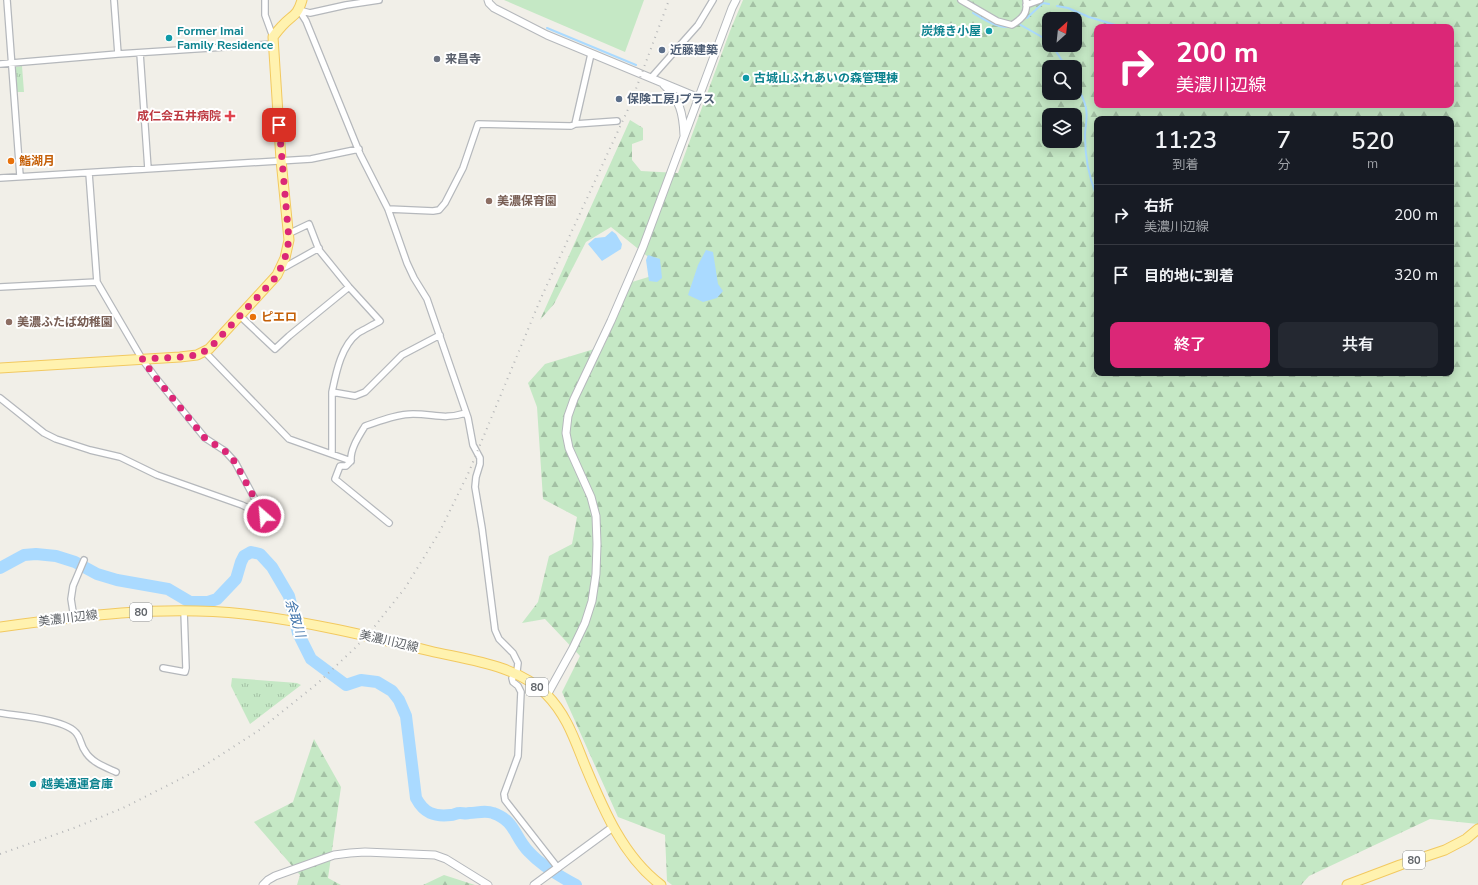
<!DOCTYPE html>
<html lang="ja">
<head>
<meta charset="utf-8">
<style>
	body { margin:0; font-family:"Nunito Sans","Noto Sans JP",sans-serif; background:#242831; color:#f1f3f6; height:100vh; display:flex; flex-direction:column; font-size:15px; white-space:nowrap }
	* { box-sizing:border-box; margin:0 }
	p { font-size:13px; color:#9ea1a6 }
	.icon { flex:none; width:22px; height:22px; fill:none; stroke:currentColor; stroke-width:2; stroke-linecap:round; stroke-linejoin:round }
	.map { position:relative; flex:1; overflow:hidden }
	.drawer { position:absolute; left:1094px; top:116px; width:360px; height:260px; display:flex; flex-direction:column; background:#171b24; border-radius:8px; box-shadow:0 2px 10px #0003 }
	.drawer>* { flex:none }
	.top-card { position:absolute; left:1094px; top:24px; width:360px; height:84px; border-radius:8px; box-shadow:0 2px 10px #0003; background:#db2777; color:#fff; overflow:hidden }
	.needle { width:26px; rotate:27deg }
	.controls { position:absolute; left:1042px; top:12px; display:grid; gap:8px }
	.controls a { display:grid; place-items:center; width:40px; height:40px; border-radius:8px; background:#171b24; box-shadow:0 2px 10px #0003; font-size:20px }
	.pin { position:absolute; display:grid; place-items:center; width:34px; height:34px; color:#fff; margin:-17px; border-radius:8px; box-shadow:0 2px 6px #0006 }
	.me { position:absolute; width:44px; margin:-22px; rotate:333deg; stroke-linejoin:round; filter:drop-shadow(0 0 3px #0008) }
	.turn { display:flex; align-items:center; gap:14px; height:84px; padding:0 16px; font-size:18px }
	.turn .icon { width:52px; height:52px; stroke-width:2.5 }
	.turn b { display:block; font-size:28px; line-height:34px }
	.eta { display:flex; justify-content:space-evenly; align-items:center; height:68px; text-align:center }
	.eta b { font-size:24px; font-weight:600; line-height:28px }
	.action { display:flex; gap:8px; margin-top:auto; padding:8px 16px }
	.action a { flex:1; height:46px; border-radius:8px; background:#db2777; color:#fff; font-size:16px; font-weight:600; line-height:46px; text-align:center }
	.action a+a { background:#242831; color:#f1f3f6 }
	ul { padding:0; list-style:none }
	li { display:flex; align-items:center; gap:12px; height:60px; padding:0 16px; border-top:1px solid #363941 }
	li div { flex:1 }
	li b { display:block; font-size:15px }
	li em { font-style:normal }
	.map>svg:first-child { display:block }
	.grass { fill:url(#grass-tufts) }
	.forest { fill:url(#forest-firs); fill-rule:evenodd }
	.pitch { fill:#c5e8c5 }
	.water { fill:#aadaff }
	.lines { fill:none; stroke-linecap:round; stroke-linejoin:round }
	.stream { stroke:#aadaff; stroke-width:2 }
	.river { stroke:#aadaff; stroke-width:12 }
	.minor-casing { stroke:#b5b8bc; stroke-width:8 }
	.tertiary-casing { stroke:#b5b8bc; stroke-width:9 }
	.primary-casing { stroke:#f2c960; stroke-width:11 }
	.minor { stroke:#fff; stroke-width:5.5 }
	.tertiary { stroke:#fff; stroke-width:7 }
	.primary { stroke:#fff2af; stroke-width:9 }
	.rail { stroke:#b6b7b8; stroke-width:2; stroke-dasharray:1 5; stroke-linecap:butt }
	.route { stroke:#db2777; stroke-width:7; stroke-dasharray:0 12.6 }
	.culture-dot { fill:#0f9aa8; stroke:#fff; stroke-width:1.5 }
	.service-dot { fill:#5c6f8a; stroke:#fff; stroke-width:1.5 }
	.worship-dot { fill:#6b7280; stroke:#fff; stroke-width:1.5 }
	.health-dot { fill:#e0444e; stroke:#fff; stroke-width:1.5 }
	.food-dot { fill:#e8710a; stroke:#fff; stroke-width:1.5 }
	.education-dot { fill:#8d6e63; stroke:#fff; stroke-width:1.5 }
	.labels { text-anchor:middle; stroke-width:4; stroke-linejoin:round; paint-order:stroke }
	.shield { fill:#fff; stroke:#8f9295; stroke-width:1 }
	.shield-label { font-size:11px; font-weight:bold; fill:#5f6368 }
	.culture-label { font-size:12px; font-weight:bold; fill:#0d838f; stroke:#fff; text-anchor:start }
	.service-label { font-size:12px; font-weight:bold; fill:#4e5e75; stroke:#fff; text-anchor:start }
	.worship-label { font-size:12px; font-weight:bold; fill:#5b616d; stroke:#fff; text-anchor:start }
	.health-label { font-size:12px; font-weight:bold; fill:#be3a42; stroke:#fff; text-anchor:end }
	.food-label { font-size:12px; font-weight:bold; fill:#c56008; stroke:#fff; text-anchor:start }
	.education-label { font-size:12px; font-weight:bold; fill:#785e54; stroke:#fff; text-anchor:start }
	.street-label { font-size:12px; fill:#5f6368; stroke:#fff }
	.water-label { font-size:13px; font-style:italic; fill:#4174aa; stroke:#fff }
</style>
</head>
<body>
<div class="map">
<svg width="1478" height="885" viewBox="0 0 1478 885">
	<defs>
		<pattern id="grass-tufts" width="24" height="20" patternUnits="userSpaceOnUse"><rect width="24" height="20" fill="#c5e8c5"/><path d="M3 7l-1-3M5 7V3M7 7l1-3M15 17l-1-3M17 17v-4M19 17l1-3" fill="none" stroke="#a3c0a4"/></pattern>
		<pattern id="forest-firs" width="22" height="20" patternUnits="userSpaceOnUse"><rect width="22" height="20" fill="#c5e8c5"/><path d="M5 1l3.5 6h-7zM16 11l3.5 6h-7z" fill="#a3c0a4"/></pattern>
	</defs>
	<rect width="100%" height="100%" fill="#f1efe8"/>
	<path class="grass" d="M 22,66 L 24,92 L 17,92 L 15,67 Z
		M 232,678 L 297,683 L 301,685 L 250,724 L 231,686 Z"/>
	<path class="forest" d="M 743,0 L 1478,0 L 1478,824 L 1430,819 L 1309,876 L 1301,885 L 672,885 L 667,881 L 665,835 L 618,817 L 562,692 L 580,656 L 545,619 L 522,623 L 538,602 L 549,556 L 572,544 L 577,517 L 543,499 L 537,407 L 528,383 L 545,364 L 604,346 L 632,282 L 655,275 L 657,264 L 611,227 L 586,242 L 554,304 L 540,320 L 630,120 L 643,128 L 643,140 L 632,144 L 632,160 L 641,171 L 678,173 L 730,31 ZM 1049,19 L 1075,19 L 1075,45 L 1049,45 ZM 1097,27 L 1451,27 L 1451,105 L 1097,105 ZM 1049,67 L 1075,67 L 1075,93 L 1049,93 ZM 1049,115 L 1075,115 L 1075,141 L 1049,141 ZM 1097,119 L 1451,119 L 1451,373 L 1097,373 Z
		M 314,739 L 341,787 L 328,878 L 341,885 L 297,885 L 300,875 L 254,822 L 293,802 Z
		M 444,875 L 475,885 L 423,885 Z"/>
	<path class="pitch" d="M 504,0 L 644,0 L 625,52 Z"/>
	<path class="water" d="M 612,231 L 616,234 L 622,244 L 621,249 L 602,261 L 588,244 L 595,238 L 605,237 Z
		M 706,250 L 713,252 L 718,284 L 723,291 L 717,298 L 703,302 L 688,295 L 698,265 Z
		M 648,255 L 660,259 L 662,278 L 657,282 L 649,281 L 646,260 Z"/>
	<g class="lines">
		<path class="stream" d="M 1057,6 L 1068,8 L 1089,17 L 1122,27
			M 973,13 C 988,22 1005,34 1021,22
			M 1027,18 L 1043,3 L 1049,4
			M 1019,24 L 1049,41
			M 547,28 L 636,65
			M 1052,45 L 1066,67
			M 1075,83 C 1080,91 1084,99 1086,108 C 1088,118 1085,127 1085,136 C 1085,155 1089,177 1096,194"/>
		<path class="river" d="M 0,568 L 24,555 L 36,554 L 56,556 L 75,562 L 97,574 L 117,580 L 168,589 L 190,602 L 208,602 L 217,599 L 236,579 L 241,562 L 244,556 L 251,552 L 260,554 L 272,567 L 289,596 L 298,633 L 311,659 L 346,685 L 361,680 L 377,682 L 392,691 L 399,700 L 406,716 L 416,798 C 424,813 434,817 451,815 C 454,815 456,813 460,813 C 463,813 466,814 469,813 C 477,813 485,810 493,813 C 516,821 514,837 529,852 C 542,866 559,876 576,885"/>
		<defs>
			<path id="minor" d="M 7,0 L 20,176
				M 114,0 L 118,54
				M 265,0 L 265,15 L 273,37
				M 961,0 L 997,21 L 1012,25 C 1023,18 1028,13 1026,0
				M 1026,5 L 1040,0
				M 299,10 L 306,21 L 360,154 L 388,209 L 407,263 L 414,278 L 427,299 L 468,418 L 473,445 L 480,458 L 480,464 L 476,477 L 475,487 L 482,528 L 495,630 L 499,639 L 513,653 L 518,663 L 517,671 L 512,678 L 513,682 L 518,686 L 521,692 L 518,756 L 504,794 L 505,800 L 558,868
				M 299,10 L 310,13 L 346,5 L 379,0
				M 140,53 L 148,169
				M 0,64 L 118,54 L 273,44
				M 651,78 L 698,25 L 713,0
				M 575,124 L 617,121
				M 89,173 L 97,282 L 142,359 L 156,378 L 205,438 L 225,451 L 235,462 L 264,516
				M 0,178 L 311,159 L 359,149
				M 388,209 L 433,211 L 439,210 L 445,203 L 463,168 L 478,124 L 571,126 L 575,124 L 591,54
				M 288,234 L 309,224 L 319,250 L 349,287 L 380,321 C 373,325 365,329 358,333 C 341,346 336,373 332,392
				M 281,267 L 285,267 L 319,248
				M 0,287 L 97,282
				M 239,315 L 275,349 L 289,336 L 349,287
				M 204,351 L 289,439 L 351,461 L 346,466 L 340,466 L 335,479 L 389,523
				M 0,398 L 44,433 L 56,439 L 90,450 L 120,457 L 157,475 L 242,505 L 264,516
				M 332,454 L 332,392 L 355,396 L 365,392 L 402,355 L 440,335
				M 351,461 C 350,449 359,436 365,426 C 380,421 397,414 413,414 C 435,414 443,420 466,413
				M 74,618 L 71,599 L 73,586 L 84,560
				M 163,668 L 185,672 L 186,668 L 184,611
				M 0,713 C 18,716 67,719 77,734 C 81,739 81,746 85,751 C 91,762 105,767 116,772"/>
			<path id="tertiary" d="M 488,0 L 489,3 L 494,8 L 547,35 L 699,98
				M 664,85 C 680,100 683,113 684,135
				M 547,695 L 573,648 L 585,623 L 592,601 L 596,574 L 597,544 L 596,516 L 591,497 L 569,448 L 566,433 L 568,416 L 574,399 L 611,321 L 643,247 L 732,8 L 736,0
				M 263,885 L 268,880 L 275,876 L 334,855 L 350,853 L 365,852 L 435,855 L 446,859 L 488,885
				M 534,885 L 613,827"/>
			<path id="primary" d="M 0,368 L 180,357 L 197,355 L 209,349 L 277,275 L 285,258 L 289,240 L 281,160 L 273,37 C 276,33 279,29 282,26 C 293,14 297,17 302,0
				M 0,627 C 80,616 162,605 244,614 C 306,621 368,636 430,651 C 468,660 517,665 546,694 C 566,714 574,738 584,763 C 602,806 622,856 661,885
				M 1347,885 L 1400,865 L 1445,850 L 1466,839 L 1478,829"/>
		</defs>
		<use href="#minor" class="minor-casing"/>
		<use href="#tertiary" class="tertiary-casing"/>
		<use href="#primary" class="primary-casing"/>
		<use href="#minor" class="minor"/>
		<use href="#tertiary" class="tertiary"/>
		<use href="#primary" class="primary"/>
		<path class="rail" d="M 0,854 L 74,828 L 123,808 L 196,771 L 258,731 L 318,683 L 355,648 L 371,631 L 405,588 L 439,533 L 468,474 L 541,298 L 630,105 L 669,0"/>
	</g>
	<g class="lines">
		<path class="route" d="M 264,516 L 235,462 L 225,451 L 205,438 L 156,378 L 142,359 L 180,357 L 197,355 L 209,349 L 277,276 L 285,258 L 289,240 L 279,125"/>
	</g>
	<g class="culture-dot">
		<circle cx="989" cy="31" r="4"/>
		<circle cx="169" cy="38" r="4"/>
		<circle cx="746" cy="78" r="4"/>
		<circle cx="33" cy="784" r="4"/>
	</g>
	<g class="service-dot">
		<circle cx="662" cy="50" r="4"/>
		<circle cx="619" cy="99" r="4"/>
	</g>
	<circle class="worship-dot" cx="437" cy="59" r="4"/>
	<path class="health-dot" d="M228 110h4v4h4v4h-4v4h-4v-4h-4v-4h4z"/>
	<g class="food-dot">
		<circle cx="11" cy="161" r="4"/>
		<circle cx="253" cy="317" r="4"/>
	</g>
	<g class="education-dot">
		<circle cx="489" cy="201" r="4"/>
		<circle cx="9" cy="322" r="4"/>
	</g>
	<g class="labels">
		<g class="shield">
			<rect x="130" y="603" width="22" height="18" rx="3"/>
			<rect x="526" y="678" width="22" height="18" rx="3"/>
			<rect x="1403" y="851" width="22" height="18" rx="3"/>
		</g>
		<g class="shield-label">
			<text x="141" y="616">80</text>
			<text x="537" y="691">80</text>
			<text x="1414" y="864">80</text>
		</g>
		<g class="culture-label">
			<text x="177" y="35">Former Imai<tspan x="177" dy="14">Family Residence</tspan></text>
			<text x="981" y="35" text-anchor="end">炭焼き小屋</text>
			<text x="754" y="82">古城山ふれあいの森管理棟</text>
			<text x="41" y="788">越美通運倉庫</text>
		</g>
		<g class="service-label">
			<text x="670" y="54">近藤建築</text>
			<text x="627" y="103">保険工房Jプラス</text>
		</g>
		<g class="worship-label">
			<text x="445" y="63">来昌寺</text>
		</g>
		<g class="health-label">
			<text x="221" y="120">成仁会五井病院</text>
		</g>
		<g class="food-label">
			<text x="19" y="165">鮨湖月</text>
			<text x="261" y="321">ピエロ</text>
		</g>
		<g class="education-label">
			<text x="497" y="205">美濃保育園</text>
			<text x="17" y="326">美濃ふたば幼稚園</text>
		</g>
		<g class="street-label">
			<text transform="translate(68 618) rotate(-7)" y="4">美濃川辺線</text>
			<text transform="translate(389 641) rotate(13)" y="4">美濃川辺線</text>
		</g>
		<g class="water-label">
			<text transform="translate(296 618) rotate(73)" y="5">余取川</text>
		</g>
	</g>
</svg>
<div class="controls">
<a><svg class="needle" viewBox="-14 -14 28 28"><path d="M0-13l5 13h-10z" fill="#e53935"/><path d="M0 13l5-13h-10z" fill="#9ea1a6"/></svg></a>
<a><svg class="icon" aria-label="search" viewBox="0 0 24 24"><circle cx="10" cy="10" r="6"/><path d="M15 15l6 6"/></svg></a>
<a><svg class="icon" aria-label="layers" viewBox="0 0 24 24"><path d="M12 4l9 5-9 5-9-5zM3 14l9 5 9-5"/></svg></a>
</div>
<div class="pin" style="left:279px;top:125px;background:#d93025"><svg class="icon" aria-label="arrive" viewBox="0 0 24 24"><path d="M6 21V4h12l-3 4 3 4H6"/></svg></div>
<svg class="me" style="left:264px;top:516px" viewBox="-20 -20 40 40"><circle r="17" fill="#db2777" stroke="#fff" stroke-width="3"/><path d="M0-11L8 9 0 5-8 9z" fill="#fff"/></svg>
<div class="top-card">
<div class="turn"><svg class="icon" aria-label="right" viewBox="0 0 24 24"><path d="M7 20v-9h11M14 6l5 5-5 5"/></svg><div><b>200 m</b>美濃川辺線</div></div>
</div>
<section class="drawer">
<div class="eta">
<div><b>11:23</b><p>到着</p></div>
<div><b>7</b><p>分</p></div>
<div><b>520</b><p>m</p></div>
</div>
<ul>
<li><svg class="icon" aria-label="right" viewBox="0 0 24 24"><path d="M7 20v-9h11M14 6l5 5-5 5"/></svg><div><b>右折</b><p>美濃川辺線</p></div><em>200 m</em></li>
<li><svg class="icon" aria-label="arrive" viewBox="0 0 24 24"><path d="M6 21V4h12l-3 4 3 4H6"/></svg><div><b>目的地に到着</b></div><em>320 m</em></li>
</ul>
<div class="action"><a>終了</a><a>共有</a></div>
</section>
</div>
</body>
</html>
